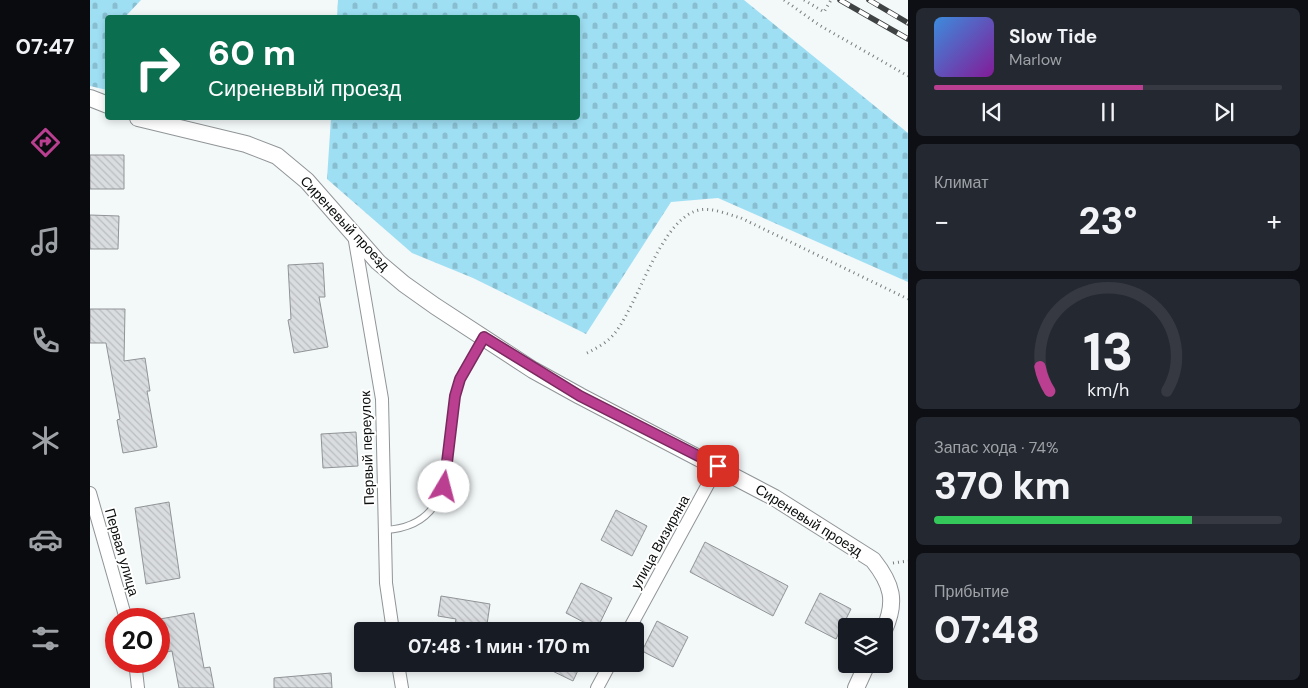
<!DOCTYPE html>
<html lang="ru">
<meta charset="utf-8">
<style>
body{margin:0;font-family:"DM Sans",sans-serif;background:#242831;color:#f1f3f6;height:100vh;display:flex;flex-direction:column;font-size:19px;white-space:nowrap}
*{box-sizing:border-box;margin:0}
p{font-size:16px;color:#9ea1a6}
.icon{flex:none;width:28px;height:28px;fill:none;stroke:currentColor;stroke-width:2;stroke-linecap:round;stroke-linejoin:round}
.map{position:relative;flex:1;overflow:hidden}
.side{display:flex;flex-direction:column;gap:8px;padding:8px;background:#0d0f14;width:400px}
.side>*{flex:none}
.hud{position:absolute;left:15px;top:15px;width:475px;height:105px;border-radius:5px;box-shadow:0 2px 8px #0003;background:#0b6e4f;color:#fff;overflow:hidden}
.fabs{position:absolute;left:748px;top:618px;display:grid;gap:10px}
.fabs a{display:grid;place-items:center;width:55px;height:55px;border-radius:5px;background:#171b24;box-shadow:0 2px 8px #0003;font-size:25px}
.speed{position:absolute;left:15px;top:608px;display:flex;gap:10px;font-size:25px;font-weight:700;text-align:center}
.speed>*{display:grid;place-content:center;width:65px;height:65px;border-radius:50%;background:#171b24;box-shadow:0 2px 8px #0003;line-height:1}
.speed .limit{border:8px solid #d22;background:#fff;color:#111}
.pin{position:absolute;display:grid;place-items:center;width:42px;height:42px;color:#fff;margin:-21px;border-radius:10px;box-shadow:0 2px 8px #0006}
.me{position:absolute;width:55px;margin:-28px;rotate:8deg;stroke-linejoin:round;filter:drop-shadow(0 0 4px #0008)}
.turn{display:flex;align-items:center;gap:18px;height:105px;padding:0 20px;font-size:22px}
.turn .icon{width:65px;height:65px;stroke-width:2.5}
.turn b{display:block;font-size:35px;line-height:42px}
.big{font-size:38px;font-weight:800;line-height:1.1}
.side .card{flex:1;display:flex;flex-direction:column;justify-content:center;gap:8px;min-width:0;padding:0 18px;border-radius:8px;background:#242831}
.side .dial{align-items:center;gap:0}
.dial svg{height:130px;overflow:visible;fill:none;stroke:#363941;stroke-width:7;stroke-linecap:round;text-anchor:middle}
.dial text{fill:#f1f3f6;stroke:none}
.song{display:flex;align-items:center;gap:15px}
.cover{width:60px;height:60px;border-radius:8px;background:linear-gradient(135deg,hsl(210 70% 55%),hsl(290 70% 35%))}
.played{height:5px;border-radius:2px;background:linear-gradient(90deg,#ba3f90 60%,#363941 60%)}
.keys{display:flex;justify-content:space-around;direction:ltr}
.heat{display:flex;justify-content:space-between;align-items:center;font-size:28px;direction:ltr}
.charge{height:8px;border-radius:4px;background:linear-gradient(90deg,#34c759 74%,#363941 0)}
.trip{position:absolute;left:264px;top:622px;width:290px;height:50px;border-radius:5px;background:#171b24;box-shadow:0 2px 8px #0003;font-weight:800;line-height:50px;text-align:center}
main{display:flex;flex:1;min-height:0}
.dock{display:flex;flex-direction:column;width:90px;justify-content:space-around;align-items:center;background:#090b0e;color:#9ea1a6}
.dock .icon{width:35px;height:35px}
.dock .active{color:#ba3f90}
.dock b{font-size:22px;color:#f1f3f6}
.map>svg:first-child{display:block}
.cemetery{fill:url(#cemetery-stones)}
.building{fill:url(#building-back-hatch);stroke:#919496}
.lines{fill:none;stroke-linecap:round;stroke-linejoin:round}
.service-casing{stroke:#919597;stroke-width:8}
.minor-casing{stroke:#919597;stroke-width:14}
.tertiary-casing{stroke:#919597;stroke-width:18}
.path{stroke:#797c7d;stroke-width:3;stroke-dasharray:1 4;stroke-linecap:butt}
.service{stroke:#fff;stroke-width:6}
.minor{stroke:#fff;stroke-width:12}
.tertiary{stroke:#fff;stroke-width:16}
.rail-casing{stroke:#404343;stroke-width:5.5}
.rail{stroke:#fff;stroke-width:4;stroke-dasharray:11;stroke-linecap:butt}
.route-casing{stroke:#79295e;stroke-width:12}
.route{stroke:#ba3f90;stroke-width:9}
.labels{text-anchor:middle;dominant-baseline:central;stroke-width:4;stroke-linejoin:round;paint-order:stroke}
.street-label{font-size:14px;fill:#0b0d0d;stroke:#fff}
</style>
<main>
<nav class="dock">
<b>07:47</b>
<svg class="icon active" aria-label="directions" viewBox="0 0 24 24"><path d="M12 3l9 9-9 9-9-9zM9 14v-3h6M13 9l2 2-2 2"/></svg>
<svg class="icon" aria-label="music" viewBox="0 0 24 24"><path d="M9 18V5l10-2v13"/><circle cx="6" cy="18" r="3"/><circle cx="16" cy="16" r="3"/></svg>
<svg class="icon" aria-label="phone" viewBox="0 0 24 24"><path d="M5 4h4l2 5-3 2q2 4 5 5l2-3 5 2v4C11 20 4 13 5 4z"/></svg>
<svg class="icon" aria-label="climate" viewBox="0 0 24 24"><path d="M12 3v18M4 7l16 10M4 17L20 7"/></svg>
<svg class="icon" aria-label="car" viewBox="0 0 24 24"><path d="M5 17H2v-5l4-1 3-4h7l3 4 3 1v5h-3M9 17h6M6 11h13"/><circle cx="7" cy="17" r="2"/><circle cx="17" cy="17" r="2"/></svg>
<svg class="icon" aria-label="filters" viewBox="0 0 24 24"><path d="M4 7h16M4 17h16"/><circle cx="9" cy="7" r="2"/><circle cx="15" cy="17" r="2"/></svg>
</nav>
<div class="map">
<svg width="818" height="688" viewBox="0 0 818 688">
<defs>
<pattern id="cemetery-stones" width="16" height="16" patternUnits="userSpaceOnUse" patternTransform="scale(1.25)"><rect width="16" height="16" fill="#9fdff4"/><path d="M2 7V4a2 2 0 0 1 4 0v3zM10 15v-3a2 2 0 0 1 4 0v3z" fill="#88bed0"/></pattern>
<pattern id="building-back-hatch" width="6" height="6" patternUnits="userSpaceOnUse" patternTransform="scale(1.25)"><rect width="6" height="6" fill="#dadde0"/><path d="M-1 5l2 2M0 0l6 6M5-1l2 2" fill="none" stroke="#babcbf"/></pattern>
</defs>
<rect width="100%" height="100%" fill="#f3f8f9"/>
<path class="cemetery" d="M0,0H51L35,17L18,18L17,90L0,86Z
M248,0H654L818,133V282L628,198L581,202L496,334L383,278L322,253L237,179L241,118H488V18L247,17Z"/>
<path class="building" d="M0,155H34V189H0Z
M0,215L29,216L28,249H0Z
M233,263L235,297H229L238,347L204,353L198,320L201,319L198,265Z
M0,309H35L34,361L55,358L60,391H57L67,447L33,453L27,420L30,419L16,343H0Z
M266,432L268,466L233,468L231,434Z
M79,502L90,578L56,584L45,508Z
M526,510L557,526L542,556L511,540Z
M615,542L698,586L683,616L600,572Z
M491,583L522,598L507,629L476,613Z
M730,593L761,609L746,639L715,623Z
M351,596L400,604L396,631H364L366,619L348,616Z
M104,613L114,668L120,667L124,688H89L82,651L76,652L70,619Z
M567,621L598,637L583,667L552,651Z
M448,664H491L483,681Z
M241,673L242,688H184V678Z"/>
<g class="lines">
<defs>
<path id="service" d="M295,530C370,526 355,451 365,397C368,376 383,357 393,338"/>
<path id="minor" d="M264,235L292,399L296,583L303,631
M0,493L36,619
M538,631L628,466
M45,661L48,688
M308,664L312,688
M507,688L520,664"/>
<path id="tertiary" d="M0,98L18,105
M48,118L156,144L187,156L217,181L288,262L314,284L345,306L443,370L490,396L685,498L783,560C802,584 807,601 794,630
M766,688L777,664"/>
</defs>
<use href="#service" class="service-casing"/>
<use href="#minor" class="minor-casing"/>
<use href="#tertiary" class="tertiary-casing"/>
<path class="path" d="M694,0L729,25L818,76
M714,0L734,12L741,0
M497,353C507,348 518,342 525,333C548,303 569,227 603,212C618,205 636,214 651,218L818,299
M803,563L818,561"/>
<use href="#service" class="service"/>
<use href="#minor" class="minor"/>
<use href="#tertiary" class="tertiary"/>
<defs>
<path id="rail" d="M750,0L818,39
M779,0L818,23"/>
</defs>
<use href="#rail" class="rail-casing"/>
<use href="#rail" class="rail"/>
</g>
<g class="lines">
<defs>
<path id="route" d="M354,487L365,396L370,379L394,337L490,396L628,466"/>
</defs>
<use href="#route" class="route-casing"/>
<use href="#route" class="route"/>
</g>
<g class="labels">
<g class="street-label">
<text transform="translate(255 223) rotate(47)">Сиреневый проезд</text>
<text transform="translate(277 448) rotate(-92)">Первый переулок</text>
<text transform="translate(719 520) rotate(32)">Сиреневый проезд</text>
<text transform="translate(570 542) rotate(-61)">улица Визиряна</text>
<text transform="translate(32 552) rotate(74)">Первая улица</text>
</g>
</g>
</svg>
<div class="fabs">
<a><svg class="icon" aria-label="layers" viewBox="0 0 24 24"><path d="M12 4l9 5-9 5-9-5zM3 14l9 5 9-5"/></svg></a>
</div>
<div class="speed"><div class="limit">20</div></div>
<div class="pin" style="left:628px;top:466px;background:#d93025"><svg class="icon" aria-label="arrive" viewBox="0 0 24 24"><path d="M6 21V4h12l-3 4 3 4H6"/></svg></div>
<svg class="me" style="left:354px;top:487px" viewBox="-20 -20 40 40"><circle r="19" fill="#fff"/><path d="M0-13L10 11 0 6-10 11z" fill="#ba3f90"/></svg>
<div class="trip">07:48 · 1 мин · 170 m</div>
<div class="hud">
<div class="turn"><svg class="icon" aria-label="right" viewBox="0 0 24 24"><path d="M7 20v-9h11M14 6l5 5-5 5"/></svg><div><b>60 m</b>Сиреневый проезд</div></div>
</div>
</div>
<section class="side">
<div class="card">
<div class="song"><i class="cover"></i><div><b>Slow Tide</b><p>Marlow</p></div></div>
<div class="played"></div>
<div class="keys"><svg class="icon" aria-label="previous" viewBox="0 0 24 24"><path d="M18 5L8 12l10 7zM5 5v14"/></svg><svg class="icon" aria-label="pause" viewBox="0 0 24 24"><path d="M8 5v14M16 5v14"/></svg><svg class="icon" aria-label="next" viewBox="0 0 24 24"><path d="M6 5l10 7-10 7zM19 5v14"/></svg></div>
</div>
<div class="card"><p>Климат</p>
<div class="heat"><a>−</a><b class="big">23°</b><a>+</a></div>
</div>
<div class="card dial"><svg viewBox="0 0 100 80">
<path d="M14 69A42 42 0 1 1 86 69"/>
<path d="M14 69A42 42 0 0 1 8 54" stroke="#ba3f90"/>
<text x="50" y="56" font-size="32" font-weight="700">13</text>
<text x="50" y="72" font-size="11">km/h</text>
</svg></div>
<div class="card"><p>Запас хода · 74%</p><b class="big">370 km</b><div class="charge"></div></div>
<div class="card"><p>Прибытие</p><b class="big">07:48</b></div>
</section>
</main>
